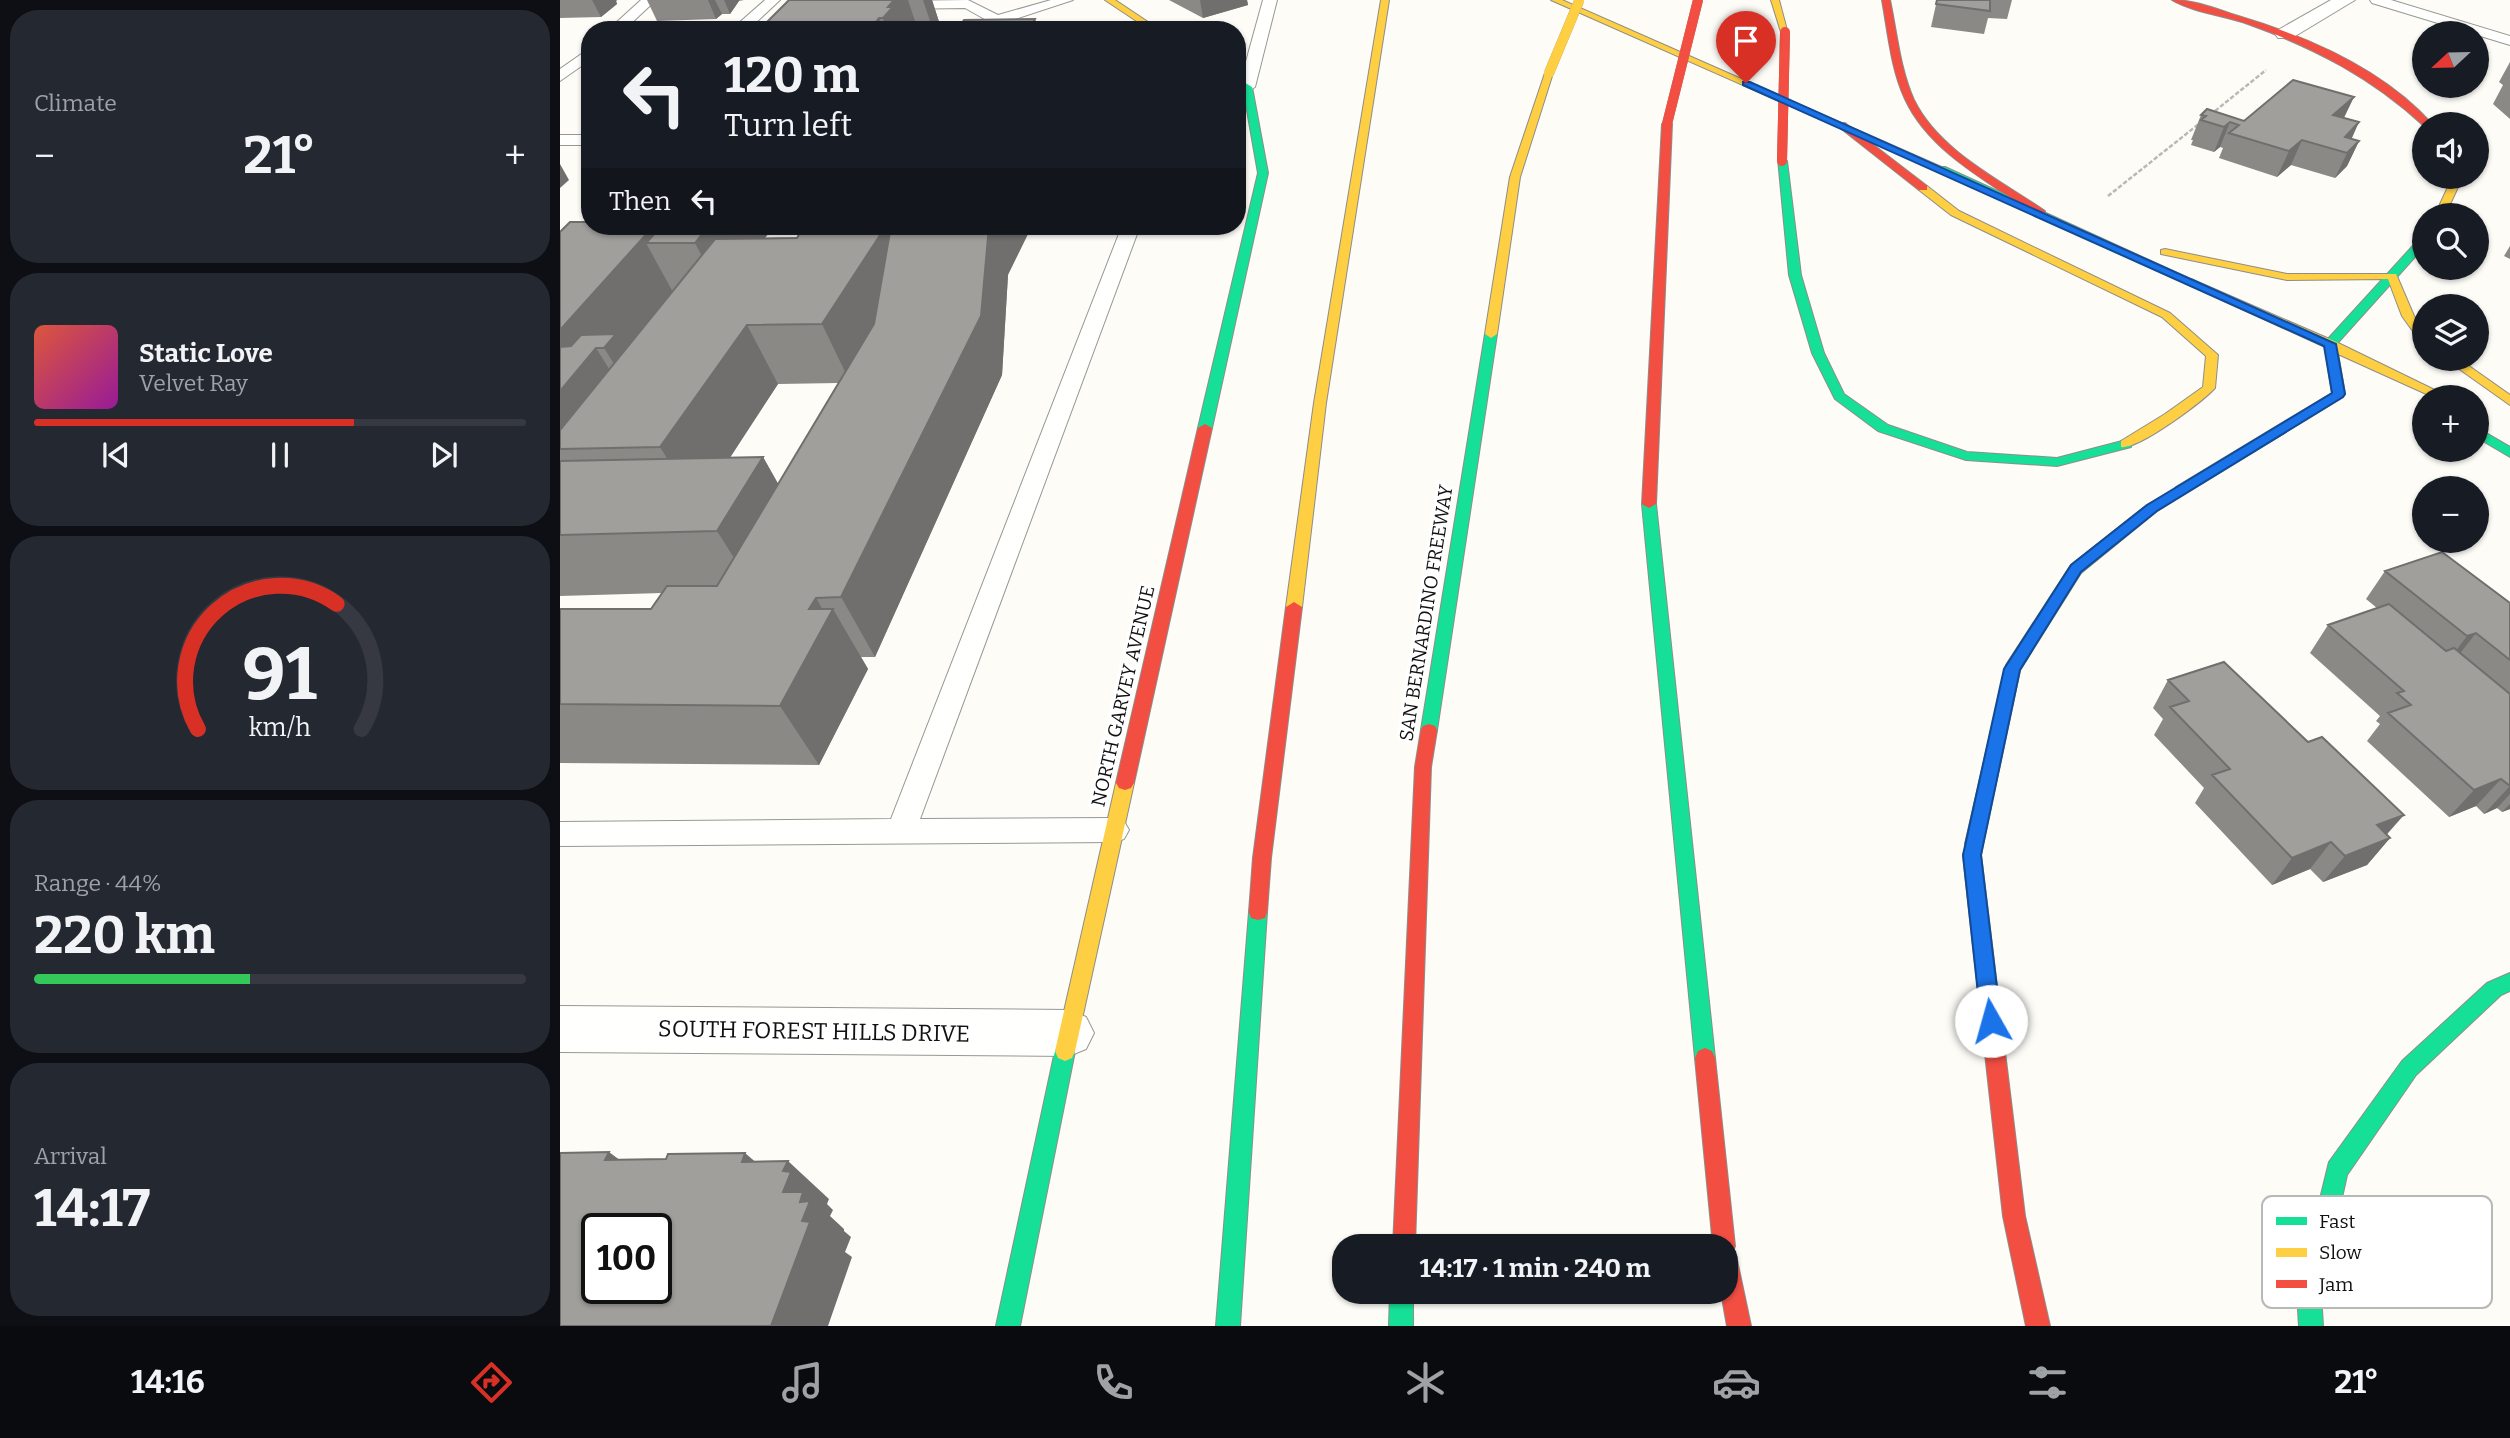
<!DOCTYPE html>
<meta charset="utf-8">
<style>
body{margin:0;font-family:Bitter,serif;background:#242831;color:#f1f3f6;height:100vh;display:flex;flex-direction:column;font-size:26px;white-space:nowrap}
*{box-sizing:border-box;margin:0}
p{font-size:23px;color:#9ea1a6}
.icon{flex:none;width:38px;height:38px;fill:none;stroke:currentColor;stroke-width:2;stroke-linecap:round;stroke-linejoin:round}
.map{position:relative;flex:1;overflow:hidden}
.side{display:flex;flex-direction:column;gap:10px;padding:10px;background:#0d0f14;width:560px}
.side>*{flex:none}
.banner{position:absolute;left:21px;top:21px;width:665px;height:214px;border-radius:28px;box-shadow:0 2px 5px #0004;background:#171b24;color:#f1f3f6;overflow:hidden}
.needle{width:46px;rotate:248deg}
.buttons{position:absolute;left:1852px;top:21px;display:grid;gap:14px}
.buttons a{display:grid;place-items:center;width:77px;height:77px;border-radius:50%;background:#171b24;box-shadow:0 2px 5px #0004;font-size:35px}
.speed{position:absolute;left:21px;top:1213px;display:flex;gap:14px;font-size:35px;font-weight:700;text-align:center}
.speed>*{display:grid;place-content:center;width:91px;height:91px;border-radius:50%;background:#171b24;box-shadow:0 2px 5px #0004;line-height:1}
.speed .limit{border:4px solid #111;border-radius:10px;background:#fff;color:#111}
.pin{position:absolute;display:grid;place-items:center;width:60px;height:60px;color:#fff;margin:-72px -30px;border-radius:50% 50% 50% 0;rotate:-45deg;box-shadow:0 0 7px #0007}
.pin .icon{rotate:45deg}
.me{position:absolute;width:77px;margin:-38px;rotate:353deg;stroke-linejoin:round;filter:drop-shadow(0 0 5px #0008)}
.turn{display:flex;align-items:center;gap:24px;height:147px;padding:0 28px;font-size:32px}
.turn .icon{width:91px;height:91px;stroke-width:2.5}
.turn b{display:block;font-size:49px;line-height:60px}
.then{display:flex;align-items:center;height:66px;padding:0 28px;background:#0003;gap:14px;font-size:26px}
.big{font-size:52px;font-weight:700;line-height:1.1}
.side .tile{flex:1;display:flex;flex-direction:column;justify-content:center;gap:10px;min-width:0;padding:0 24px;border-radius:28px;background:#242831}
.side .dial{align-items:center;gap:0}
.dial svg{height:182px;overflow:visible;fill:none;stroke:#363941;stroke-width:7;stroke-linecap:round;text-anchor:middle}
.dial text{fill:#f1f3f6;stroke:none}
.song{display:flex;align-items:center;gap:21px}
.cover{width:84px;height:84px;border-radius:10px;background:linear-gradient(135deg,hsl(10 70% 55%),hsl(300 70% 35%))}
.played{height:7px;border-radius:4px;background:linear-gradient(90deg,#d93025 65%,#363941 65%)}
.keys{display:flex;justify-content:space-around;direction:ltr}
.heat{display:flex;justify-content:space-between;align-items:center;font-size:38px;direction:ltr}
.charge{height:10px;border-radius:5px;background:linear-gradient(90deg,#34c759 44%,#363941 0)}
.trip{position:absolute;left:772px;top:1234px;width:406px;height:70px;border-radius:28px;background:#171b24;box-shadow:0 2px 5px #0004;font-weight:700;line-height:70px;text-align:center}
.menu{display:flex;height:112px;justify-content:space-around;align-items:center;background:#090b0e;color:#9ea1a6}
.menu .icon{width:49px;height:49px}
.menu .current{color:#d93025}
.menu b{font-size:32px;color:#f1f3f6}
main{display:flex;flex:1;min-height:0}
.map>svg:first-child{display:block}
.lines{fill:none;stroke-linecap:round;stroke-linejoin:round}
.lane-casing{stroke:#979795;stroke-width:2}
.street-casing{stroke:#979795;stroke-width:2}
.fast-casing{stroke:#8e8d8b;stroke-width:2}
.slow-casing{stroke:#8e8d8b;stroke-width:2}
.jam-casing{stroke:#8e8d8b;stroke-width:2}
.path{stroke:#b9b9b8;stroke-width:2.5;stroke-dasharray:4.5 2;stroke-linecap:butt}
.lane{fill:#fffffe;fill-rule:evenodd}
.street{fill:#fffffe;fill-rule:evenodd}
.fast{fill:#16e098;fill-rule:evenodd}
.slow{fill:#ffcf43;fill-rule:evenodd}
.jam{fill:#f24e42;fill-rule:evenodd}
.slow-bridge-casing{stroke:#858482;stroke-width:10;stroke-linecap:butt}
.jam-bridge-casing{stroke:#858482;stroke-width:10;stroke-linecap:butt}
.slow-bridge{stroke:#ffcf43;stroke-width:10}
.jam-bridge{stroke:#f24e42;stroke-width:10}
.wall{fill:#8a8986;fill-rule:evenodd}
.shaded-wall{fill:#716f6d}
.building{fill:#a19f9c;stroke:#716f6d;stroke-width:2;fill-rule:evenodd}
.route{fill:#1a73e8;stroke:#114b97;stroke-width:2}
.labels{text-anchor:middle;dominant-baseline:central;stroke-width:7;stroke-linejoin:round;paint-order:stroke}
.street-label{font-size:19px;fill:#111;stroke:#fff}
.near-street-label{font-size:23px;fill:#111;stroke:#fff}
.key{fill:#fff;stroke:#b8b8b8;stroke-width:2}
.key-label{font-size:19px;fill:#111}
</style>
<main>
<section class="side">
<div class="tile"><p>Climate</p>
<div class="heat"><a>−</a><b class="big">21°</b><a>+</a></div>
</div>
<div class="tile">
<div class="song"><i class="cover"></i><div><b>Static Love</b><p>Velvet Ray</p></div></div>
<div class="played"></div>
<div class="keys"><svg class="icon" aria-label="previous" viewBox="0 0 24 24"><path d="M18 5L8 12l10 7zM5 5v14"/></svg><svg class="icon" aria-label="pause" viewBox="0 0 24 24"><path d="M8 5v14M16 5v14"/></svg><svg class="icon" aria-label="next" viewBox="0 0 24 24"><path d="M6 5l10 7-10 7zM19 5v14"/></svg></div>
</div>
<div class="tile dial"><svg viewBox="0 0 100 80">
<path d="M14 69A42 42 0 1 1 86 69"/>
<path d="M14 69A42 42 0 0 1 75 14" stroke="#d93025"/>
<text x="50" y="56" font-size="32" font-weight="700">91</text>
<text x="50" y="72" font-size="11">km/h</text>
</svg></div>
<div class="tile"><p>Range · 44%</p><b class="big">220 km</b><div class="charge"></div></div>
<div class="tile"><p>Arrival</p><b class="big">14:17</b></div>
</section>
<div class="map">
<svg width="1950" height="1326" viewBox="0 0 1950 1326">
<rect width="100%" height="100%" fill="#fdfcf7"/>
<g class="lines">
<defs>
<path id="lane" d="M81,0H96L64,30H48Z
M205,0H220L189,29L141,30L148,26L180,22Z
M408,0L438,15L491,0H513L449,21L462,30H444L405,8L338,9L331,5L338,1Z
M703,0H717L695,87L687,92L679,87Z
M1810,0H1831L1950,36V45L1812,3Z
M30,48V60L0,81V69Z
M0,135H30V145H0Z
M562,226H580L360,819L554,818L564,821L569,830L564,839L554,842L0,846V822L331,819Z"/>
<path id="street" d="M1771,0H1795L1732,38H1718L1715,34L1718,30Z
M0,1006L509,1010L526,1017L534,1033L526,1049L509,1056L0,1052Z"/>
<path id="fast" d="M677,78L692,87L708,173L652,428L645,432L638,428L698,173L683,88L677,85Z
M1218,159L1227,161L1241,275L1264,353L1284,394L1328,425L1407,452L1497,458L1566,440L1571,441V447L1497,466L1406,460L1318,431L1275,399L1252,353L1229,275Z
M1377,167H1385L1637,282L1627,284L1377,171Z
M1864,237V247L1774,347H1766V341L1860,238Z
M931,330L937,334L877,730L875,734H863L861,730L925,334Z
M1916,427L1950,447V457L1916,437Z
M1621,486L1626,487L1628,490L1626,493L1597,511L1521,573L1460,670L1423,844L1420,849L1414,851L1408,849L1405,844L1446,665L1511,565L1587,505Z
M1089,500L1096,504L1155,1058L1152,1065L1145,1068L1138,1065L1135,1058L1082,504Z
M698,904L705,906L707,912L680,1326H656L689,912L691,906Z
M1950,973V991L1941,995L1856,1075L1787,1175L1761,1293L1763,1326H1739L1737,1293L1769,1162L1842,1061L1927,983Z
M505,1041L512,1044L515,1051L460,1326H436L495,1051L498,1044Z
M830,1292H853V1326H829Z"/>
<path id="slow" d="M545,0H555L600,30H590Z
M821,0H829L766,403L742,607L734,612L726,607L754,403Z
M991,0H1002L1386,169L1377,171Z
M1211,0H1219L1228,34L1221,32Z
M989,70L993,73L960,177L937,334L931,338L925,334L950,177L985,73Z
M1888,177H1898V187L1885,215H1875L1888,187Z
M1359,186H1367L1399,211L1610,313L1658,355L1655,388C1642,402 1578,450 1561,447V441L1605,414L1643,387L1646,356L1602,317L1391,215L1359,190Z
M1605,249L1727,274H1836L1854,316L1864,329V342L1860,341L1842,316L1828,279L1727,280L1601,254V250Z
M1631,279L1774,341L1889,397H1873L1778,354L1785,394L1783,397L1626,493H1616L1614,490L1616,487L1772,393L1765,347L1627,284L1625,282Z
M1885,359H1899L1950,395V405Z
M565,776L571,778L574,783L515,1051L512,1058L505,1061L498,1058L495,1051L556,783L559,778Z"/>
<path id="jam" d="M1322,0H1330C1337,33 1340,69 1354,100C1379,151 1440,180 1485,211V215H1477C1431,183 1370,153 1345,99C1331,69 1328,33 1322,0Z
M1612,0C1634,0 1654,8 1675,15C1746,36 1822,68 1872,124L1864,126C1812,78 1755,48 1688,24C1666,16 1632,12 1612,0Z
M1107,121L1112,124L1096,504L1089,508L1082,504L1102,124Z
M1279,123H1285L1367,186V190H1359L1279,127Z
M645,424L652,428L574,783L571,788L565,790L559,788L556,783L638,428Z
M734,602L742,607L711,858L707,912L705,918L698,920L691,918L689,912L693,858L726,607Z
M869,724L875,726L877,730L871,767L855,1246H833L855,767L861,730L863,726Z
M1414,837L1420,839L1423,844L1421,855L1465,1216L1490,1326H1466L1443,1216L1403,855L1408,839Z
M1145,1048L1152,1051L1155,1058L1175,1246L1173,1252L1177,1260L1191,1326H1167L1161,1292H1166V1246H1153L1135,1058L1138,1051Z"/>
</defs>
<use href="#lane" class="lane-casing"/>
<use href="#street" class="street-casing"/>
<use href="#fast" class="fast-casing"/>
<use href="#slow" class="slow-casing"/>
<use href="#jam" class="jam-casing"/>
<path class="path" d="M1650,115L1706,70
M1548,196L1640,123"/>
<use href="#lane" class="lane"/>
<use href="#street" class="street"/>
<use href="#fast" class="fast"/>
<use href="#slow" class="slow"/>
<use href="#jam" class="jam"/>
<defs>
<path id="slow-bridge" d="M989,73L1019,1"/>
<path id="jam-bridge" d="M1107,124L1138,0
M1222,161L1225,32"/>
</defs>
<use href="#slow-bridge" class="slow-bridge-casing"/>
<use href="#jam-bridge" class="jam-bridge-casing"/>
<use href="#slow-bridge" class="slow-bridge"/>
<use href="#jam-bridge" class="jam-bridge"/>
</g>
<path class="wall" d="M0,0H57L56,1L57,4L41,17L0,18Z
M87,0H184L179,1L170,14H162L156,19L97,21Z
M229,0H372L381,28L380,30H199Z
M609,0H687L688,5L643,18Z
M1377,0H1452L1447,19L1428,18L1424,34L1371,27Z
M1950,62V119L1933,104L1943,85L1939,82Z
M1641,115L1684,121L1784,118L1792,139L1799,141L1787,166L1775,178L1731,165L1717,177L1659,158L1663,148L1660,147L1654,152L1631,145L1633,140H1631Z
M30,226H214L205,238L330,235L448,275L442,375L315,657H301L308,669L259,765L0,763V609H91L102,593L0,596V232ZM278,383L218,484L203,457L169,458L218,384Z
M1950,246V259L1944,256Z
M1825,571L1950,603V809L1942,812L1937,808L1924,814L1916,806L1889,817L1807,741L1820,724L1816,721L1820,716L1750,653L1768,625L1817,608L1806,599Z
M1608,680L1827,835L1830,838L1807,865L1763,882L1750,869L1712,885L1635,803L1644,788L1594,735L1603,719L1593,708Z"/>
<path class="shaded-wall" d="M32,0H57L56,1L57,4L41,17Z
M148,0H155L162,14L156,19Z
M164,0H179V1L170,14Z
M334,0H348L358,30H327L323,18L328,7Z
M363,0H372L381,28L380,30H373Z
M640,0H687L688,5L643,18Z
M319,18L324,30H310Z
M475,19L478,30H469Z
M1794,97L1782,122L1773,115Z
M1670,122L1660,147L1654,152L1664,127Z
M1799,122L1788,147L1785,137Z
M1742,140L1731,165L1717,177L1729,151Z
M1799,141L1787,166L1775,178L1787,153Z
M0,164L9,180L0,188Z
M142,226H214L173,281L164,299L135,243L140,229Z
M326,226L349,282L290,382L262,324Z
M429,226H472L448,275L442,375L315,657L281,597Z
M91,229L99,243H86L114,294L81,407L44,348H36L73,407L0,449V330Z
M187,325L218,384L138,507L100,447Z
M203,457L237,517L195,591L157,531Z
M256,598L268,619L273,609L308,669L259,765L220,706L249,609Z
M1916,633L1894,661L1886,664L1907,636Z
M1941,779L1916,806L1889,817L1914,790Z
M1950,786V794L1937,808L1924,814Z
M1950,804V809L1942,812Z
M1844,815L1821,841L1830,838L1807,865L1763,882L1785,856L1817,825Z
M1771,842L1750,869L1712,885L1732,858Z
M49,1152L100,1190L45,1160Z
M185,1153L225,1187L223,1171L228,1161L269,1199L267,1204L273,1210L270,1216L284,1229V1231L291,1237L285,1252L292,1257L268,1326H211L242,1221L182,1162Z"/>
<path class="building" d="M229,0H334L328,7H333L323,18H319L310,30H199Z
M1377,0H1430V11L1376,4Z
M475,19L469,30H397L404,20Z
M1733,80L1794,97L1773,115L1799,122L1785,137L1799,141L1787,153L1742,140L1729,151L1669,133L1679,125L1670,122L1664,127L1641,120L1646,116L1641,115L1647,109L1684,121Z
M10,222H30V226H142L140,229H146L135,243H86L99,229H91L0,330V232Z
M294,226H326L262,324L187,325L100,447L0,449V430L155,239L237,238L240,233H289Z
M331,226H429L421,316L281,597L256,598L249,609H273L220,706L0,704V609H91L107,586H157L314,324Z
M56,334L44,348H36L0,391V347L11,346L21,335Z
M203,457L157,531L0,535V461Z
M1882,552L1950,603V660L1916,633L1907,636L1825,571Z
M1829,604L1886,651L1894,648L1950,694V786L1941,779L1914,790L1828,713L1851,705L1837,693L1844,691L1768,625Z
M1664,662L1748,742L1762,737L1844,815L1817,825L1830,838L1785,856L1771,842L1732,858L1652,775L1670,769L1610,707L1629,701L1608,680Z
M49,1152L45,1160L106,1159L108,1154L185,1153L182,1162L228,1161L223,1171L231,1172L223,1192H243L240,1202L250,1201L242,1221L250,1222L211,1326H0V1153ZM37,1228H96V1288H37Z"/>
<path class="route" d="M1183,82H1190L1776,344L1785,394L1783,397L1597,511L1521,572L1460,670L1421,855L1441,1021L1438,1028L1431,1031L1424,1028L1421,1021L1403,855L1444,669L1511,565L1587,505L1772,393L1764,346L1183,85Z"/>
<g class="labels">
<g class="street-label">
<text transform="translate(866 613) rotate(-81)">SAN BERNARDINO FREEWAY</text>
<text transform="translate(563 696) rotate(-77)">NORTH GARVEY AVENUE</text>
</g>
<g class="near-street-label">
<text transform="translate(254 1031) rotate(1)">SOUTH FOREST HILLS DRIVE</text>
</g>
</g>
<rect x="1702" y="1196" width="230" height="112" rx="10" class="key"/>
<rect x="1716" y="1217" width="31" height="8" fill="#16e098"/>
<rect x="1716" y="1248" width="31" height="9" fill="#ffcf43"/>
<rect x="1716" y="1280" width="31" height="8" fill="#f24e42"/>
<g class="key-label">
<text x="1759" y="1228">Fast</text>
<text x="1759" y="1259">Slow</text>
<text x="1759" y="1291">Jam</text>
</g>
</svg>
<div class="buttons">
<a><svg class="needle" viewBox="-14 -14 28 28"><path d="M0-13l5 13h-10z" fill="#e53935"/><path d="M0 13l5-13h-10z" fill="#9ea1a6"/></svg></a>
<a><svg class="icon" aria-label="sound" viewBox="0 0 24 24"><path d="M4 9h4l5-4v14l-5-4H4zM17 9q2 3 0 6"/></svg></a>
<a><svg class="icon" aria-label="search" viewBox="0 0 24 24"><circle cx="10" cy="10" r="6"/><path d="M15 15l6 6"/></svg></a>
<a><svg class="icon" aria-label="layers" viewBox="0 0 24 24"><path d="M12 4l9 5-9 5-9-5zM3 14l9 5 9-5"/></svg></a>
<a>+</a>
<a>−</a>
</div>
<div class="speed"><div class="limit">100</div></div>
<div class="pin" style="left:1186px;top:83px;background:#d93025"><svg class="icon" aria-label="arrive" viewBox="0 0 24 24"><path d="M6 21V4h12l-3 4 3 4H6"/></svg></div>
<svg class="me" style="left:1431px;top:1021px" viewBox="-20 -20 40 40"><circle r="19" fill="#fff"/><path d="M0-13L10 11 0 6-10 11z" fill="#1a73e8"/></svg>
<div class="trip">14:17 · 1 min · 240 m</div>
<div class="banner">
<div class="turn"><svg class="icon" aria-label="left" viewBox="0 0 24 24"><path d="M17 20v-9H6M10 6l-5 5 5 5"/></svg><div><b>120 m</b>Turn left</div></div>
<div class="then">Then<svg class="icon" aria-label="left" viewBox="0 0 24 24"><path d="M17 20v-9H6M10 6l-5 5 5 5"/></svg></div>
</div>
</div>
</main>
<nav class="menu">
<b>14:16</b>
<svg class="icon current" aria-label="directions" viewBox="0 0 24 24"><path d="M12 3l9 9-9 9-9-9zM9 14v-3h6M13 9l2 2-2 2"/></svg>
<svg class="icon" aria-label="music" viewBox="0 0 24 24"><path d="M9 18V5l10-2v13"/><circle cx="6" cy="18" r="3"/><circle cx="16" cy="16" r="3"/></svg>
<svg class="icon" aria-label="phone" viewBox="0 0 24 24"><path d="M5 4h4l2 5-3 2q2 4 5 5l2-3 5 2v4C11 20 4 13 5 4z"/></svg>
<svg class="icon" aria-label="climate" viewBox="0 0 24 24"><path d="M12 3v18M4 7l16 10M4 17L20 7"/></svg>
<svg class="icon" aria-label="car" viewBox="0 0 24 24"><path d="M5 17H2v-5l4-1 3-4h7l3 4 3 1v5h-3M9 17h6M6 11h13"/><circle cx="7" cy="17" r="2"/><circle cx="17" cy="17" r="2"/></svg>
<svg class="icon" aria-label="filters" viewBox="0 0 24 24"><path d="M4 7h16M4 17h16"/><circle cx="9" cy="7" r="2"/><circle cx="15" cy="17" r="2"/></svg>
<b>21°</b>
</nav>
